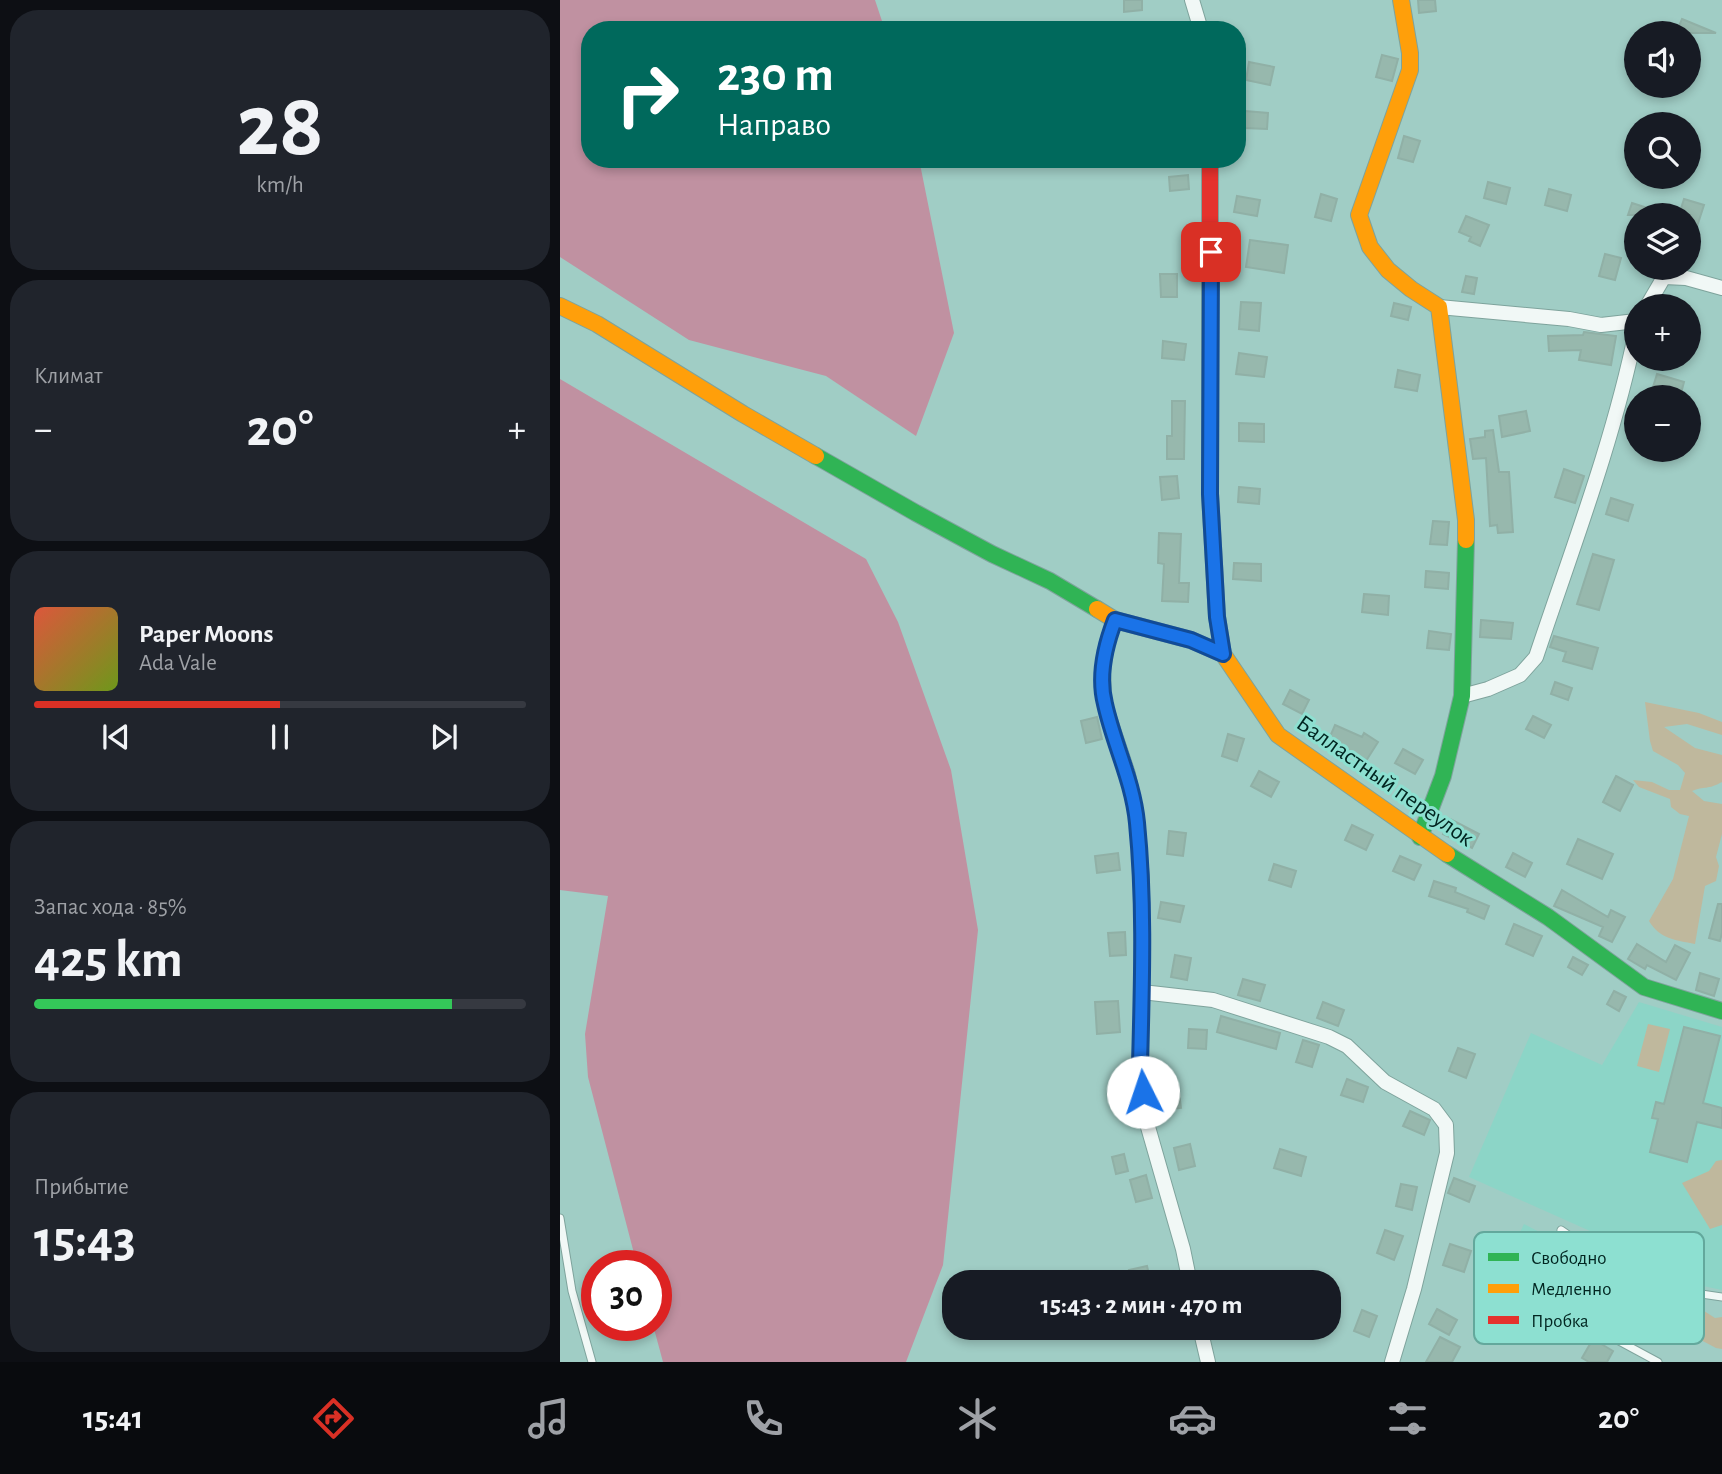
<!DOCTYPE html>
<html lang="ru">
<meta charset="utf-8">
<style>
body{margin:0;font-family:"Alegreya Sans",sans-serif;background:#20242c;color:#f1f3f6;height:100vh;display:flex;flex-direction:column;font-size:26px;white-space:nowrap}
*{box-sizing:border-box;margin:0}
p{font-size:23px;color:#9ea1a6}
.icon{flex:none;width:38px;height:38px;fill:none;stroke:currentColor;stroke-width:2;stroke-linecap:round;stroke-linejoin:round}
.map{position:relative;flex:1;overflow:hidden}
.drawer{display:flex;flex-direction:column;gap:10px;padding:10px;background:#0d0f14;width:560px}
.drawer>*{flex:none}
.top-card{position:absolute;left:21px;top:21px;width:665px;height:147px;border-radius:28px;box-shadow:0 4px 10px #0003;background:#00695c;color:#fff;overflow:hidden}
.controls{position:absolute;left:1064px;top:21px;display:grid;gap:14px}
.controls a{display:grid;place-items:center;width:77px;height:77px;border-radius:50%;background:#171b24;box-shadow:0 4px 10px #0003;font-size:35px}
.speed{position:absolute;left:21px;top:1250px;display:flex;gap:14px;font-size:35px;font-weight:700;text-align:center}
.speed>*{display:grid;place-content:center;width:91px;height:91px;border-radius:50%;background:#171b24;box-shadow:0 4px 10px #0003;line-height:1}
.speed .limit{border:10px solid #d22;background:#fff;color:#111}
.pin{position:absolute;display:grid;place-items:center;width:60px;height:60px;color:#fff;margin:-30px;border-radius:14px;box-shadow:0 4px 10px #0006}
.me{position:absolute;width:77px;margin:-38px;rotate:356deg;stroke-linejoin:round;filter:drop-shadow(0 0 5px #0008)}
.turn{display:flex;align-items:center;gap:24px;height:147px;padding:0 21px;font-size:32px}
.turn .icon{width:91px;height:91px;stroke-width:2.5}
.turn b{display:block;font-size:49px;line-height:60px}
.big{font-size:52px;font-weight:700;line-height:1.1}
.drawer .widget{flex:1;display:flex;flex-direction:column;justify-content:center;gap:10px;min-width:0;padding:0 24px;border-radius:28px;background:#20242c}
.drawer .dial{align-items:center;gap:0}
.dial b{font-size:91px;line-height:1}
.song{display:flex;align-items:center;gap:21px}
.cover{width:84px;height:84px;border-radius:10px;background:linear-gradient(135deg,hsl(10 70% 55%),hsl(80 70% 35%))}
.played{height:7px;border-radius:4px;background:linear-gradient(90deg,#d93025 50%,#363941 50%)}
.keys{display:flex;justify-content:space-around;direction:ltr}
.heat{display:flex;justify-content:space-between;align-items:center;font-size:38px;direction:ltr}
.charge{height:10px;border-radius:5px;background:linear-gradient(90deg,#34c759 85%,#363941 0)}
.trip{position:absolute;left:382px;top:1270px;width:399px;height:70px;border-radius:28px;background:#171b24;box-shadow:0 4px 10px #0003;font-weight:700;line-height:70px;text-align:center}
.tabs{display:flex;height:112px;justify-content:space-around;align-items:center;background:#090b0e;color:#9ea1a6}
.tabs .icon{width:49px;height:49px}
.tabs .on{color:#d93025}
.tabs b{font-size:32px;color:#f1f3f6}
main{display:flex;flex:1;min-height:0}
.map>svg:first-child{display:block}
.built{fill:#8cd5c7}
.green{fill:#bfb89d}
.water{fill:#c091a1}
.building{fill:#97b8ad;stroke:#90b0a6;stroke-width:2}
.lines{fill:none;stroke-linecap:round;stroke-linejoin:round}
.lane-casing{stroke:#7ea39c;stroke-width:9}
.street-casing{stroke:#7ea39c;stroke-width:16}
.fast-casing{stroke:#7ea39c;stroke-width:18}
.slow-casing{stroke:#7ea39c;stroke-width:18}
.jam-casing{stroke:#7ea39c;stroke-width:18}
.lane{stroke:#f1f8f6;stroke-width:7}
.street{stroke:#f1f8f6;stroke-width:14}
.fast{stroke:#30b455;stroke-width:16}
.slow{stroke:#ff9f0a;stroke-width:16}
.jam{stroke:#e5322d;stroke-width:16}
.route-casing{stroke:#114b97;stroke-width:18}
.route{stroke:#1a73e8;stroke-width:12}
.labels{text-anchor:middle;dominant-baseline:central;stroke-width:6;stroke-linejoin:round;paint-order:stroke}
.street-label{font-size:24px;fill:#012520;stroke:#8de0d1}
.key{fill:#8de0d1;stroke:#63a89c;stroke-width:2}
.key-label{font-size:19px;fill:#012520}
</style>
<main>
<section class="drawer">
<div class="widget dial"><b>28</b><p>km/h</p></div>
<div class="widget"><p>Климат</p>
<div class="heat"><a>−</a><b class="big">20°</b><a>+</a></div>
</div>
<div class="widget">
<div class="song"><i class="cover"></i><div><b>Paper Moons</b><p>Ada Vale</p></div></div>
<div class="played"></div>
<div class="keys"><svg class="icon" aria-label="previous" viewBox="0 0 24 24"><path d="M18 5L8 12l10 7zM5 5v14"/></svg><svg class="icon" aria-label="pause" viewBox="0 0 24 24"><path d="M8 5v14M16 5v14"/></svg><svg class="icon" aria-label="next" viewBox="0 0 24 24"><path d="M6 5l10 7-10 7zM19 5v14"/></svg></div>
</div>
<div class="widget"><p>Запас хода · 85%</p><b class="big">425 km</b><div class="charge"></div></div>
<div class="widget"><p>Прибытие</p><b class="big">15:43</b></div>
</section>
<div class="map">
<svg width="1162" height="1362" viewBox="0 0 1162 1362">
<rect width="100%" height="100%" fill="#a0cdc5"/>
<path class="built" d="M1079,1002L1162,1027V1290L1087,1274L1086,1256L909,1177L971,1033L1042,1065Z
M964,1224L1012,1249L998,1277L950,1253Z"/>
<path class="green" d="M1085,702L1139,713L1162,722V735L1127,724L1104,727L1135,748L1162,755V782C1148,790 1144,786 1132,791L1144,801L1162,804V834L1156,857L1159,866L1156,881L1145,886L1135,944C1115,940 1100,939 1089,921L1113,879L1129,816L1120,814L1111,807L1110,799L1079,787L1073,780L1092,782L1109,790H1120L1125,773L1118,765L1093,751L1090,741Z
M1088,1024L1110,1029L1099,1072L1077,1066Z
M1162,1160V1225L1150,1229L1122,1183L1149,1171L1156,1161Z
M1130,1302L1155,1318L1162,1317V1349L1156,1348L1120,1329L1108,1317Z"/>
<path class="water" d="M0,0H315L325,30H30V159H359L394,333L356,436L266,376L129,340L0,257Z
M0,379L306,559L338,622L391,770L418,930L383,1265L346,1362H103L93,1325H96V1265H77L28,1077L25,1034L48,896L0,890Z"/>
<path class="building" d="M564,0H582V10L564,12Z
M858,0H875L876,11L859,13Z
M1122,19L1156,33H1116Z
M822,55L838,59L832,81L816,77Z
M689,62L714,67L710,85L686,80Z
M685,111L708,113L707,129L684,128Z
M844,136L860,141L853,162L838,158Z
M628,175L629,189L610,191L609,177Z
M928,182L950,188L946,204L924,198Z
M989,189L1011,195L1007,211L985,205Z
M761,194L777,199L771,221L755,217Z
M677,196L700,200L697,216L674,212Z
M1124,199L1144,205L1131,245L1129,244V215H1119Z
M1072,203L1103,213V215H1068Z
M906,216L929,225L920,246L909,241L911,237L899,232Z
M690,240L728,245L724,273L686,267Z
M1045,254L1061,258L1055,280L1039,276Z
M600,274H617V297H601Z
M906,276L917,278L914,294L902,292Z
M681,302L701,303L699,331L679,329Z
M834,303L851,307L848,320L831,316Z
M1024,332L1056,336L1051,365L1019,360L1021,350L989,351L988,336L1023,335Z
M603,341L626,344L624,360L602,358Z
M679,353L707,357L704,377L676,374Z
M838,370L860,375L857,391L835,387Z
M1097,374L1124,382L1120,397H1090Z
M612,401H625L624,459H607V436H612Z
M966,411L970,431L942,437L939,416Z
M679,423L704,424V442L679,441Z
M933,430L939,472H949L953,532L938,533L937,525L930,526L926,458L913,459L910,439L925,437V431Z
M1004,469L1024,476L1015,503L995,497Z
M617,476L619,498L602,500L600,477Z
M679,487L700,489L699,504L678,502Z
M1051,498L1073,505L1068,521L1046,514Z
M873,521L889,522L887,545L870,544Z
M599,533L621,534L619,583H629L628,602L602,601L604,564L598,563Z
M1033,554L1054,560L1039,610L1017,604Z
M674,563L701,564V581L673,579Z
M866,571L889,573L888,589L865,587Z
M804,594L829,596L828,615L802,612Z
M921,620L953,623L951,639L920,637Z
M869,631L891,634L889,650L867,648Z
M994,636L1038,648L1032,669L1003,661L1006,652L990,647Z
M995,682L1012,688L1008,700L991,694Z
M730,690L749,700L742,714L723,704Z
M973,716L991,725L984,738L966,729Z
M537,717L542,739L526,743L521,721Z
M775,725L802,737L804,733L818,742L806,761L783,747L781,753L766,746Z
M668,734L684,739L677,761L662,756Z
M843,749L863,760L855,774L835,763Z
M699,771L719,782L711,797L691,786Z
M1056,776L1073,785L1060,811L1043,802Z
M890,819L919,834L912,848L883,834Z
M792,825L813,835L806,850L785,840Z
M609,831L626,833L623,856L607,854Z
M1018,839L1053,854L1042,879L1007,864Z
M558,853L560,870L537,873L535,856Z
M953,853L972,863L965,877L946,867Z
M840,856L861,865L854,880L833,871Z
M714,864L736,871L731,887L709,880Z
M874,881L896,888L895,892L929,906L924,919L907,912L908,909L869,896Z
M1002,890L1048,917L1051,910L1065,917L1052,942L1039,936L1043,927L994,906Z
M601,902L624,906L620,922L598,918Z
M1158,904H1162V933L1160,941L1149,938Z
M954,924L982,936L973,956L946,944Z
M565,932L566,955L550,956L548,933Z
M1077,944L1106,962L1115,945L1130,953L1116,980L1087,965L1085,969L1068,959Z
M615,955L631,958L627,980L611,977Z
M1013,957L1028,965L1022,975L1008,967Z
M1140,973L1159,979L1154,996L1136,990Z
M683,979L705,985L700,1001L678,995Z
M1054,991L1066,997L1059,1011L1047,1004Z
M558,1001L560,1032L537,1034L535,1002Z
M763,1002L784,1010L778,1026L757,1018Z
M661,1016L720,1033L716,1049L657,1032Z
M1124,1027L1160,1036L1143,1103L1162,1108V1128L1137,1122L1127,1162L1090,1152L1098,1119L1092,1118L1096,1102L1104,1104Z
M629,1029L647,1030L646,1049L628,1048Z
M743,1040L759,1045L752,1067L736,1062Z
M898,1048L915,1054L906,1078L889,1071Z
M787,1079L808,1087L803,1102L781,1095Z
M618,1085L621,1108L604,1110L601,1087Z
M850,1111L870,1120L864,1135L843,1126Z
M630,1144L635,1166L619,1170L614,1148Z
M720,1149L746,1157L741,1176L714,1168Z
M564,1154L568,1171L556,1174L552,1157Z
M586,1175L592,1198L576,1202L570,1180Z
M894,1178L915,1186L909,1202L888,1193Z
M841,1184L857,1187L852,1210L836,1206Z
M825,1230L843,1236L834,1260L817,1253Z
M890,1244L911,1251L904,1272L883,1265Z
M587,1266L591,1283H572L569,1270Z
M877,1309L897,1320L889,1335L869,1324Z
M802,1310L817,1316L809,1337L794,1331Z
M880,1337L900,1347L892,1362H866Z
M1033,1339L1053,1351L1047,1362H1029L1022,1358Z"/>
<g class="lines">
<defs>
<path id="lane" d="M0,1218L12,1291L32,1362
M1001,1230L1062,1272L1121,1291L1162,1297
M1059,1341L1098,1362"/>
<path id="street" d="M632,0L641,30
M1087,306L1104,277L1126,278L1162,288
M879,307L1009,319L1041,325L1076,321
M555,620L547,642L543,670L544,702L568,774L577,819L582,880L581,1065L586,1120L623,1249L630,1283
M902,696L928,689L960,675L976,657C1012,549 1053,443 1076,331
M582,992L653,1000L769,1037L787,1046L825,1082L874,1109L886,1125L887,1153L854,1289L832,1362
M640,1328L648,1362"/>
<path id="fast" d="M256,456L356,513L432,554L490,581L537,609
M860,837L883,776L902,696L906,540
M887,854L988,917L1084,987L1162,1011"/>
<path id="slow" d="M841,0L850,53V70L799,215L810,247L828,270L851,289L879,307L906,520V540
M0,306L37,324L183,414L256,456
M650,439V494L657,617L663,654L718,735L887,854
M537,609L555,620L631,640L663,654"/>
<path id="jam" d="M650,159V439"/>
</defs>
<use href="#lane" class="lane-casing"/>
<use href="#street" class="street-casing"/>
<use href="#fast" class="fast-casing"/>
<use href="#slow" class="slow-casing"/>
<use href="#jam" class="jam-casing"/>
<use href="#lane" class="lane"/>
<use href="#street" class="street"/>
<use href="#fast" class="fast"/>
<use href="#slow" class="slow"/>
<use href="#jam" class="jam"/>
</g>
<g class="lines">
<defs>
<path id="route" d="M583,1092L580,1065C582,984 585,904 577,823C573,781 554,745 545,704C538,677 545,646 555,620L631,640L663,654L657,617L650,494L651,252"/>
</defs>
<use href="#route" class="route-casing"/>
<use href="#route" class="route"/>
</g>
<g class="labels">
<g class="street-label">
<text transform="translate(825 781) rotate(35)">Балластный переулок</text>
</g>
</g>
<rect x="914" y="1232" width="230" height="112" rx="10" class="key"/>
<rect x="928" y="1253" width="31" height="8" fill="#30b455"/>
<rect x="928" y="1284" width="31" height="9" fill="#ff9f0a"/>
<rect x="928" y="1316" width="31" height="8" fill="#e5322d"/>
<g class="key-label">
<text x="971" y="1264">Свободно</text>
<text x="971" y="1295">Медленно</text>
<text x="971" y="1327">Пробка</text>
</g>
</svg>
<div class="controls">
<a><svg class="icon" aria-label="sound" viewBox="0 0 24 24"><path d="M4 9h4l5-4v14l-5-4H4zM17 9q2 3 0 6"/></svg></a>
<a><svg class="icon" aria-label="search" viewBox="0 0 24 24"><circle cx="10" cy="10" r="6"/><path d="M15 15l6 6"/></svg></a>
<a><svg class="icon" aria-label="layers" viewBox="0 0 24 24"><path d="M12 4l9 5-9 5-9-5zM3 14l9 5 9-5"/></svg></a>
<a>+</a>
<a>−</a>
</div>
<div class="speed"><div class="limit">30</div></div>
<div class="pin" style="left:651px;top:252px;background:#d93025"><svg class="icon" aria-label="arrive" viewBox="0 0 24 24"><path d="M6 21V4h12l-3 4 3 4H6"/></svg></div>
<svg class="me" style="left:583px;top:1092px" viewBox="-20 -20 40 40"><circle r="19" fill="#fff"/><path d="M0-13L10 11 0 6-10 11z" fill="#1a73e8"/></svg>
<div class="trip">15:43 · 2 мин · 470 m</div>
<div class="top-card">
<div class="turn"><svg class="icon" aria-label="right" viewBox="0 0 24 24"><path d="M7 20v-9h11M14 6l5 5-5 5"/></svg><div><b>230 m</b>Направо</div></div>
</div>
</div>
</main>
<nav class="tabs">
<b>15:41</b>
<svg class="icon on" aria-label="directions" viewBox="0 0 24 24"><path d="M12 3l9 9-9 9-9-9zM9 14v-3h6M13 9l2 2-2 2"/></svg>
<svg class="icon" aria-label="music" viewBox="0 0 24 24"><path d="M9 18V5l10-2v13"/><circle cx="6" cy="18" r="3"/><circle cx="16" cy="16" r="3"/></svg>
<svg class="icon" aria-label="phone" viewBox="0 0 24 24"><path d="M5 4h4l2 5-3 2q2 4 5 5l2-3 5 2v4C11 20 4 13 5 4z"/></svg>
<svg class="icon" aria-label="climate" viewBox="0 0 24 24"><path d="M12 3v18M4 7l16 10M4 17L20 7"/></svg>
<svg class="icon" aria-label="car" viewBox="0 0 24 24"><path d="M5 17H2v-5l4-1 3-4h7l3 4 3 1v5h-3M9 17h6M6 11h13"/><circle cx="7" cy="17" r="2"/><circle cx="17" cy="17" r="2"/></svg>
<svg class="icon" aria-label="filters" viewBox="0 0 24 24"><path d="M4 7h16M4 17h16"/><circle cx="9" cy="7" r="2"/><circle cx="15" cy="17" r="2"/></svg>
<b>20°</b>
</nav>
